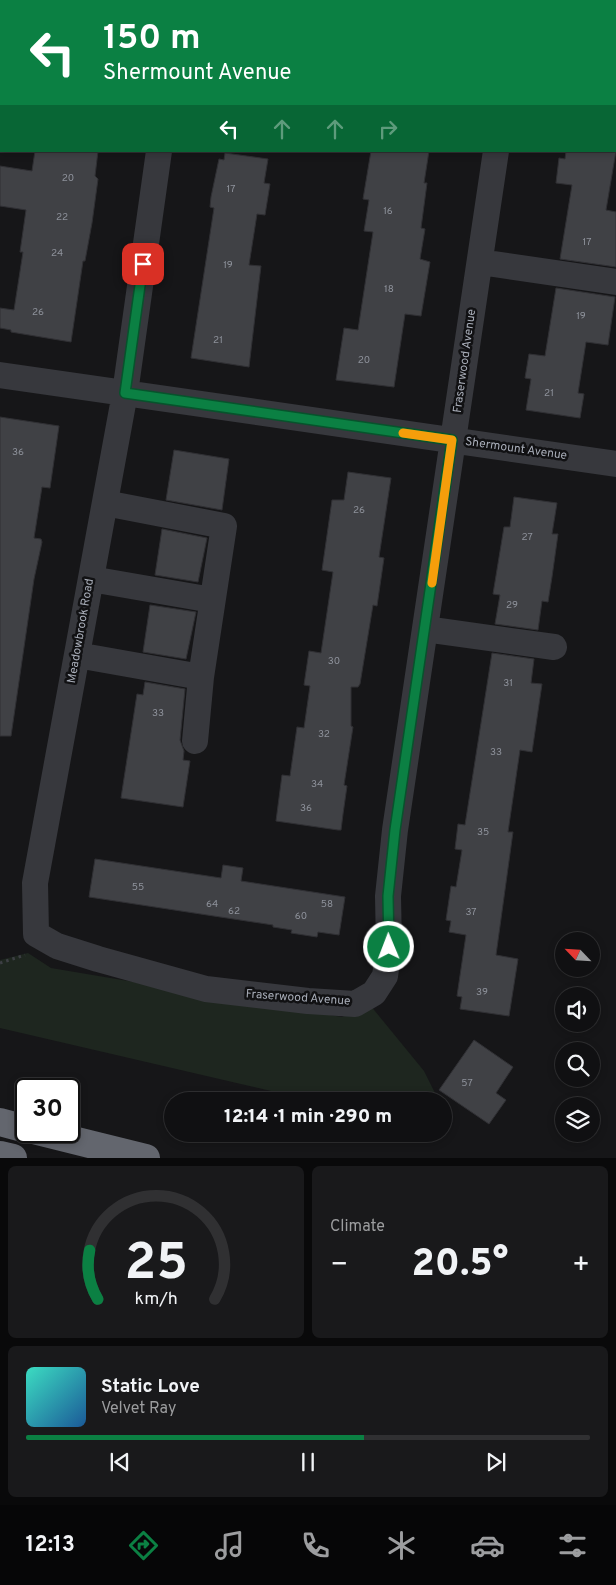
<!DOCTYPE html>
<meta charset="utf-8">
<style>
body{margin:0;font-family:Overpass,sans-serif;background:#19191b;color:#f1f3f6;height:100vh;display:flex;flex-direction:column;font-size:19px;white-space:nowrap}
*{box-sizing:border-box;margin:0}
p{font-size:16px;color:#9c9d9f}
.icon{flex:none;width:28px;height:28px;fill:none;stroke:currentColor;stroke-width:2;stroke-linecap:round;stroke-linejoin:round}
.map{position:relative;height:1158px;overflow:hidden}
.side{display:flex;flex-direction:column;gap:8px;padding:8px;background:#09090a;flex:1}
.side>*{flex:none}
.top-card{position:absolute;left:0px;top:0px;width:616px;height:152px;box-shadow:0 2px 8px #0003,0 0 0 1px #303032;background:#0b8043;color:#fff;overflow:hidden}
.needle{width:32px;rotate:295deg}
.tools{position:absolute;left:555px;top:932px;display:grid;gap:10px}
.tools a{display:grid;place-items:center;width:45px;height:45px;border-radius:50%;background:#101012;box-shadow:0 2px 8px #0003,0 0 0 1px #303032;font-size:25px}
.speed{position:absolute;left:15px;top:1078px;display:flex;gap:10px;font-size:25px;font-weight:700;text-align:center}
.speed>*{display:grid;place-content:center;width:65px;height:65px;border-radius:50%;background:#101012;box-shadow:0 2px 8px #0003,0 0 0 1px #303032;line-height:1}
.speed .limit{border:2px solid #111;border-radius:8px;background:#fff;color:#111}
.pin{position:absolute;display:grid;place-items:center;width:42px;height:42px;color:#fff;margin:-21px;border-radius:10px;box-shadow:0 2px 8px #0006}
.me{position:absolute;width:55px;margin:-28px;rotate:359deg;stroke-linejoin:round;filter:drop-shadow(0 0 4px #0008)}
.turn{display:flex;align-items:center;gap:18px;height:105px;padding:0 20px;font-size:22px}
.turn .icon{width:65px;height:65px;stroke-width:2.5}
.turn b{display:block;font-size:35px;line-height:42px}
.lanes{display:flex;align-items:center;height:48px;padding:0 20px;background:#0003;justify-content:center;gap:25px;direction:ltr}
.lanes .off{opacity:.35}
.big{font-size:38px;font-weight:800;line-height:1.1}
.side .tile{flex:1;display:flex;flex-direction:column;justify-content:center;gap:8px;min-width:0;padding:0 18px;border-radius:8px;background:#19191b}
.side .dial{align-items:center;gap:0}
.dial svg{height:130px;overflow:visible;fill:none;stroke:#303032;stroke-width:7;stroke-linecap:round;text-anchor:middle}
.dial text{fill:#f1f3f6;stroke:none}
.song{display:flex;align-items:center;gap:15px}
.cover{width:60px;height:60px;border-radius:8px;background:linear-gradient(135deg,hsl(170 70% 55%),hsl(210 70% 35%))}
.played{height:5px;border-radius:2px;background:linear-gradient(90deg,#0b8043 60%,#303032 60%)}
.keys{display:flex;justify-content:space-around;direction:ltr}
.heat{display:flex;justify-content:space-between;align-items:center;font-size:28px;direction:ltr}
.side .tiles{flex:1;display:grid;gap:8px;grid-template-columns:1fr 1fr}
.tile:last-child{grid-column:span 2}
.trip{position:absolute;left:164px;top:1092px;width:288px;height:50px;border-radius:25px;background:#101012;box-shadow:0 2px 8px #0003,0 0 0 1px #303032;font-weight:800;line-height:50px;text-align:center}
.menu{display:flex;height:80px;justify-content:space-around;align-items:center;background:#060607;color:#9c9d9f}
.menu .icon{width:35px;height:35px}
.menu .active{color:#0b8043}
.menu b{font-size:22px;color:#f1f3f6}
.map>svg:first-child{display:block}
.green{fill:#1e261f}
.building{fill:#404145;stroke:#303034}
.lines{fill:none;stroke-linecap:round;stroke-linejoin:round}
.path{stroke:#3d3f44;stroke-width:3;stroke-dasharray:2.5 4;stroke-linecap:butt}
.minor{stroke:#37383d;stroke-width:26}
.highway{stroke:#63666e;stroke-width:28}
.route-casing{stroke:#07532c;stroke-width:12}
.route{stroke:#0b8043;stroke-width:9}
.slow{stroke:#f59e0b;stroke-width:9}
.labels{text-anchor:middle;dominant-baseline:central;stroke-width:5;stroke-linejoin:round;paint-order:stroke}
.number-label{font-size:10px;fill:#8e929b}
.street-label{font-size:12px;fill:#a8adb8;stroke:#111113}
</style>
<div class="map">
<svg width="616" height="1158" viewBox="0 0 616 1158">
<rect width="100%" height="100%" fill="#161618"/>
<path class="green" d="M28,953L51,968L342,1017L370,1005L424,1071L439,1101H314L0,1028V960Z"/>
<path class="building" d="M35,151H98L95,176L98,179L92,223L85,261H83L71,342L11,332V330L0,328V308L14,310L23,252H20L26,210L0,206V166L32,171Z
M371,151H429L424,183H427L421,228L425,229L420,259L430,262L421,316L405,314L394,387L336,380L344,328L358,330L373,232L364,231L369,200L363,199Z
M566,151H616L606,210L616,212V267L560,259L572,185L556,183L559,158L565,159Z
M225,153L268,159L264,183L270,184L265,215L257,214L249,265L261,266L249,367L191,358L214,208L210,207L211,197L219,159L224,160Z
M556,288L615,297L608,345L586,342L578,393L584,394L580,418L526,410L531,379L525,378L529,354L545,356Z
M0,417L59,426L50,488L42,487L34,538L41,539L42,542L34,579L11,736H0Z
M174,450L229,459L222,510L166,500Z
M348,472L391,478L379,557L384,558L377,606L373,605L360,684L358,687H351V726L353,727L344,785L347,786L343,814L341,830H338L276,821L282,775L290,776L297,727L304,728L310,686L304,685L309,651L321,653L333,572L322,570L332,500H344Z
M514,497L557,503L552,534H558L552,577L548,602L542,601L538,630L495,624L500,595L493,594L504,527H510Z
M162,529L207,538L198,582L155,575Z
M150,605L196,612L186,659L143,652Z
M492,653L534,659L531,683L542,684L532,752L520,750L508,832H513L496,955L518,959L509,1016L460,1009L462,997L457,996L466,935L449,932L451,921L446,920L451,886L456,887L462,850L455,849L458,824L465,825Z
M145,682L185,689L180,740L184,751L183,760L190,761L183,807L121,798L137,694L143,695Z
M95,859L221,878L223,865L243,868L241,881L345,897L339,935L318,932L317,937L291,933L292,930L273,927V925L89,897Z
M474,1040L513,1067L496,1093L506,1100L489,1124L439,1090Z"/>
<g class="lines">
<path class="path" d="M0,963L25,955"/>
<path class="minor" d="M180,1L181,0
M519,1V0
M159,151L125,393L35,883L36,934L57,946L98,959L206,989L308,1001L355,1004L374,993L385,976L389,947L388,896L395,830L496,151
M480,262L616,282
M0,375L616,464
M91,579L212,600
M425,629L554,647
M77,655L201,677L224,526L105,503
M195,741L201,677"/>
<path class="highway" d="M0,1122L26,1129
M37,1131L146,1158
M0,1155L13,1158"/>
</g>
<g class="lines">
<defs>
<path id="route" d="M143,264L125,393L452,440L395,830L388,896L389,947"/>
</defs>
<use href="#route" class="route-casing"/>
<use href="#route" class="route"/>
<path class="slow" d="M403,433L452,440L432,583"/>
</g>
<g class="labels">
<g class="number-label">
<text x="68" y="178">20</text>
<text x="231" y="189">17</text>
<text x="388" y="211">16</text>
<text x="62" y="217">22</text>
<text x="587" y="242">17</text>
<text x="57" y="253">24</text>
<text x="228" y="265">19</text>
<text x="389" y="289">18</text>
<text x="38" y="312">26</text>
<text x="581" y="316">19</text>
<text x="218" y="340">21</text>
<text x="364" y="360">20</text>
<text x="549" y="393">21</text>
<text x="18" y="452">36</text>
<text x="359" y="510">26</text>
<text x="527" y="537">27</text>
<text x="512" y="605">29</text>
<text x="334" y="661">30</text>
<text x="508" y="683">31</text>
<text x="158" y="713">33</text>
<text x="324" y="734">32</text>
<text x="496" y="752">33</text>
<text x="317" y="784">34</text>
<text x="306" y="808">36</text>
<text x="483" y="832">35</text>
<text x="138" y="887">55</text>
<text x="212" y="904">64</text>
<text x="327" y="904">58</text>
<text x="234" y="911">62</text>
<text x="471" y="912">37</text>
<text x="301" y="916">60</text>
<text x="482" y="992">39</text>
<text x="467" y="1083">57</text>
</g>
<g class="street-label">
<text transform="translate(465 361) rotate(-82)">Fraserwood Avenue</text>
<text transform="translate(516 449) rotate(8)">Shermount Avenue</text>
<text transform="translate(81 631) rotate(-80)">Meadowbrook Road</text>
<text transform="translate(298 998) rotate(4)">Fraserwood Avenue</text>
</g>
</g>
</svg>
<div class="tools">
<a><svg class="needle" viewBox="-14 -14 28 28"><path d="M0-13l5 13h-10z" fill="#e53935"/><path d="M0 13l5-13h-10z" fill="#9c9d9f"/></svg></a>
<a><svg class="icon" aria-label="sound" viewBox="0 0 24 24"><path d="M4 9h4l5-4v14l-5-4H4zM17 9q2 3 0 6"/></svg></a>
<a><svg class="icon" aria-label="search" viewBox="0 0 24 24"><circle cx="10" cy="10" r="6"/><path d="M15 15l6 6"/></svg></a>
<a><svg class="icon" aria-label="layers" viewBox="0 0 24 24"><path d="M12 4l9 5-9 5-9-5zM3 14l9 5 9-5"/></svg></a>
</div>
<div class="speed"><div class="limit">30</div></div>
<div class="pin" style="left:143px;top:264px;background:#d93025"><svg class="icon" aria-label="arrive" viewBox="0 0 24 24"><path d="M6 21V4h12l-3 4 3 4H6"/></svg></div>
<svg class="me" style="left:389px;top:947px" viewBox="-20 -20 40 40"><circle r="17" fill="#0b8043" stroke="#fff" stroke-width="3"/><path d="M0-11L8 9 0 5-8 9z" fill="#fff"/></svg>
<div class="trip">12:14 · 1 min · 290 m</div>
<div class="top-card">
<div class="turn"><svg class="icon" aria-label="left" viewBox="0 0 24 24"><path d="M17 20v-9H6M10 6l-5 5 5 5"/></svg><div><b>150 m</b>Shermount Avenue</div></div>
<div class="lanes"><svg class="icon" aria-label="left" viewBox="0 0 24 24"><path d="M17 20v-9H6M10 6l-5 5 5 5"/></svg><svg class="icon off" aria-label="ahead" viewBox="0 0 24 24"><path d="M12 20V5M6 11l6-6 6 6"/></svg><svg class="icon off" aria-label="ahead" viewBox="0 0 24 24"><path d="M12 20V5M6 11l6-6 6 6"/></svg><svg class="icon off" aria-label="right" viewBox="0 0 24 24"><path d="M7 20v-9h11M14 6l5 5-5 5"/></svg></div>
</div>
</div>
<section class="side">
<div class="tiles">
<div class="tile dial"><svg viewBox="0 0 100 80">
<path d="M14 69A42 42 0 1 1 86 69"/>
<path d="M14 69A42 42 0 0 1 9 39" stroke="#0b8043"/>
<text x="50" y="56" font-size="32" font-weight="700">25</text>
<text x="50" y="72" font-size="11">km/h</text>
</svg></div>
<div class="tile"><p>Climate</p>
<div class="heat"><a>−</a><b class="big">20.5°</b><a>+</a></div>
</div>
<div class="tile">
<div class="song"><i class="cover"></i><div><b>Static Love</b><p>Velvet Ray</p></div></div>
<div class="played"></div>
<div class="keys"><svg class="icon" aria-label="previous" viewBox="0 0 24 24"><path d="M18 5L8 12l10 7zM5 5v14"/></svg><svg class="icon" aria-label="pause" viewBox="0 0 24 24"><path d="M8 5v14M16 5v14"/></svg><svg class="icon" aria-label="next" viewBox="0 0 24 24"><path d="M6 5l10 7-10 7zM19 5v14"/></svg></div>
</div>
</div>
</section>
<nav class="menu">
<b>12:13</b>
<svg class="icon active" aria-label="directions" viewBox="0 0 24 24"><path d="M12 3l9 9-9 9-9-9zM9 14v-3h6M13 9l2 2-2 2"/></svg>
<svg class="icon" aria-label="music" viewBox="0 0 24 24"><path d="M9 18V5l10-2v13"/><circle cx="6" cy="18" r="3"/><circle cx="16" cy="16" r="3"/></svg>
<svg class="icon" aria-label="phone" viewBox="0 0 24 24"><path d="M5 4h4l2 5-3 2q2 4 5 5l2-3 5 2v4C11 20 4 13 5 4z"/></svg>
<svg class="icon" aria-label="climate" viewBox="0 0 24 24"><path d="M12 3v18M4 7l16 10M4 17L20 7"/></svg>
<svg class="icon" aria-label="car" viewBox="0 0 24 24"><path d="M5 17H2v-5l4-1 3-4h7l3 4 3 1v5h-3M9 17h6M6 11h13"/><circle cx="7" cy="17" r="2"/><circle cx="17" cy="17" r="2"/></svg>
<svg class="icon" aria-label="filters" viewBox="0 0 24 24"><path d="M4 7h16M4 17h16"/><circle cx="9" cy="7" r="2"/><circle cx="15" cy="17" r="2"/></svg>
</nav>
